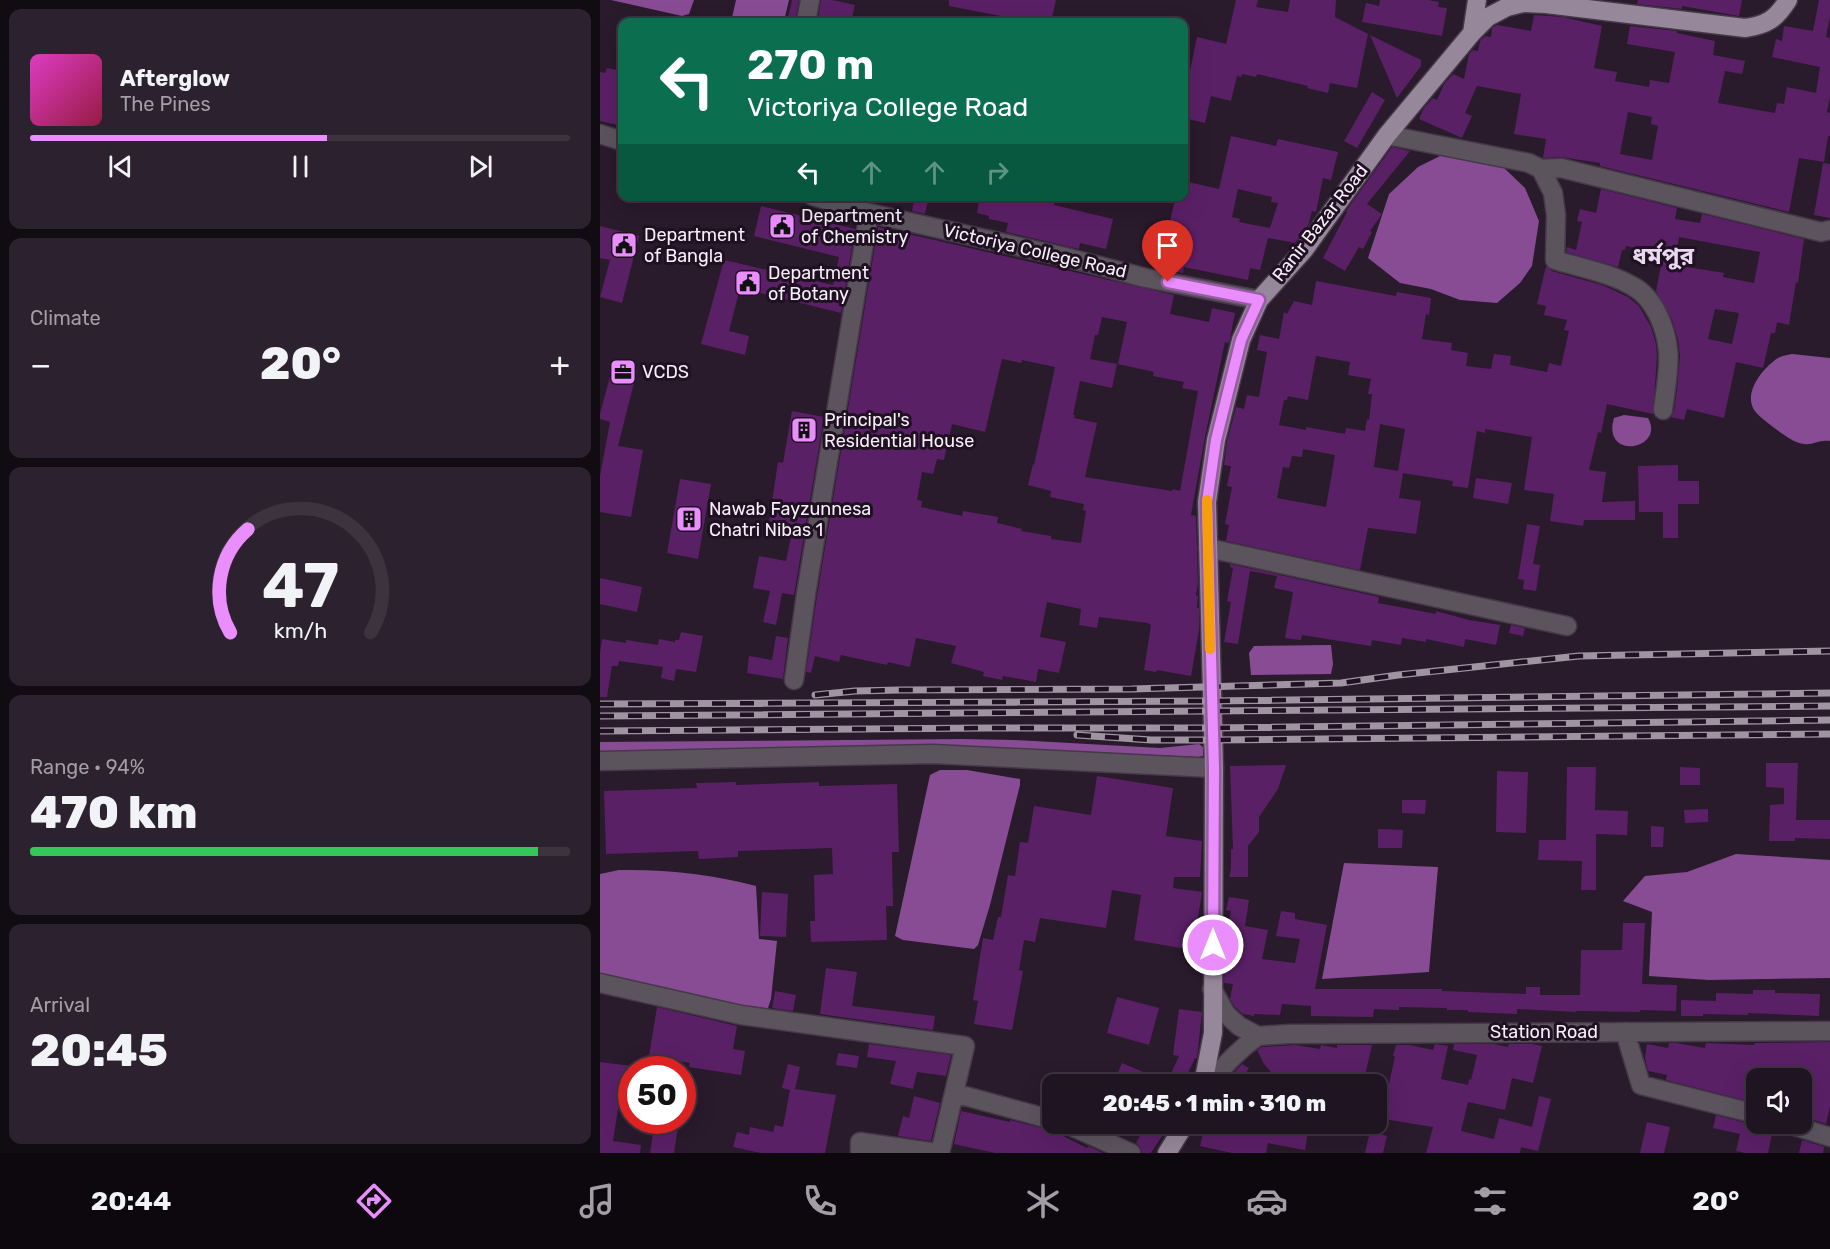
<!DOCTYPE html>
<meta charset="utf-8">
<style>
body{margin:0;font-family:Rubik,"Noto Sans Bengali",sans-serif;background:#2c212e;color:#f1f3f6;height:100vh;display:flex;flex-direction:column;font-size:22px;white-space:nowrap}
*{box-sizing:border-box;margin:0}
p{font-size:20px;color:#a19ea5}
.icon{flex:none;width:33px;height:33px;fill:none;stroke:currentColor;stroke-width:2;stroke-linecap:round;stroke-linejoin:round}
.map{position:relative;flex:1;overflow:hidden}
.panel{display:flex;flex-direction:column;gap:9px;padding:9px;background:#110b12;width:600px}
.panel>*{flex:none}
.banner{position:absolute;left:18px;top:18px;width:570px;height:183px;border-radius:12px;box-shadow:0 6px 24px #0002,0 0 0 2px #3c333f;background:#0b6e4f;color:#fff;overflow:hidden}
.fabs{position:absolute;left:1146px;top:1068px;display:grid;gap:12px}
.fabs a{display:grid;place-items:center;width:66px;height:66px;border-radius:12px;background:#1f1421;box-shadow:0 6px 24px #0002,0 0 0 2px #3c333f;font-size:30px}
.speed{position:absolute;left:18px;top:1056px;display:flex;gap:12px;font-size:30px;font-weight:700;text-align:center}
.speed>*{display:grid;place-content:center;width:78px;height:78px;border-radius:50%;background:#1f1421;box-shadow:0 6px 24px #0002,0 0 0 2px #3c333f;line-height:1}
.speed .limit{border:9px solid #d22;background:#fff;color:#111}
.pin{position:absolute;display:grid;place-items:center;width:51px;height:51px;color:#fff;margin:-62px -26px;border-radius:50% 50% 50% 0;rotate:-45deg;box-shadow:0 0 6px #0007}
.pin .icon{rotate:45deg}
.me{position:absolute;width:66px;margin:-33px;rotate:0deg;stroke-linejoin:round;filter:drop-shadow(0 0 4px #0008)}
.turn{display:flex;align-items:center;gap:21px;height:126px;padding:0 30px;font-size:27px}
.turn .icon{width:78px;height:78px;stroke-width:2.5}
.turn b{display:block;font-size:42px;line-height:51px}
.lanes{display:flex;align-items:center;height:57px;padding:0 30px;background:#0003;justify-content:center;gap:30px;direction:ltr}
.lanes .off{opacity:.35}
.big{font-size:45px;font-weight:800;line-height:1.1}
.panel .card{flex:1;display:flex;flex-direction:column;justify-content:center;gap:9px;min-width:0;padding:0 21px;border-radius:12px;background:#2c212e}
.panel .dial{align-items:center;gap:0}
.dial svg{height:156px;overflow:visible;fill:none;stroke:#3c333f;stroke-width:7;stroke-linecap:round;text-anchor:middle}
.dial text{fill:#f1f3f6;stroke:none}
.song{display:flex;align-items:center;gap:18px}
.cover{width:72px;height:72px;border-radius:9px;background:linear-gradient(135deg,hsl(310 70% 55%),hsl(340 70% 35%))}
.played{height:6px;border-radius:3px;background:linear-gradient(90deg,#ea8dfd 55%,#3c333f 55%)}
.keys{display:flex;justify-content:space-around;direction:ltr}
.heat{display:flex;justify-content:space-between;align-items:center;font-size:33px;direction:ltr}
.charge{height:9px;border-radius:4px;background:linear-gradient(90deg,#34c759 94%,#3c333f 0)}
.trip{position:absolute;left:442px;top:1074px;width:345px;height:60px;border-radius:12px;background:#1f1421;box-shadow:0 6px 24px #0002,0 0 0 2px #3c333f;font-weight:800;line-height:60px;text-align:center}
.menu{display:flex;height:96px;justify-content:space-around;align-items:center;background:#0c080d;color:#a19ea5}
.menu .icon{width:42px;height:42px}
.menu .current{color:#ea8dfd}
.menu b{font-size:27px;color:#f1f3f6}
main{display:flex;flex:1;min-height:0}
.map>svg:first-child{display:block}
.water{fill:#884c95}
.building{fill:#5a2066;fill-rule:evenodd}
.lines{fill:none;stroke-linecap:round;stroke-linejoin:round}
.minor-casing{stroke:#463849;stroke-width:21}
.major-casing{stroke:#463849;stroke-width:21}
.minor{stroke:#5c545d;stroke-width:18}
.major{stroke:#97879a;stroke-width:18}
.rail-casing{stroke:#a093a2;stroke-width:7}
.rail{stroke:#1f1122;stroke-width:4.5;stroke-dasharray:14;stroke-linecap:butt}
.route-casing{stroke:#985ca4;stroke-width:15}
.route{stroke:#ea8dfd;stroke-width:10}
.slow{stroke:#f59e0b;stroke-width:10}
.labels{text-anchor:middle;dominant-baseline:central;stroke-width:6;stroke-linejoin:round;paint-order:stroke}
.poi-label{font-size:18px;fill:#f8edfa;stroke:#1f1122;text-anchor:start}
.street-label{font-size:18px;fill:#f8edfa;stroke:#1f1122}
.district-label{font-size:24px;font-weight:bold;fill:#ebd7ef;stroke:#1f1122}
</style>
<main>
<section class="panel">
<div class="card">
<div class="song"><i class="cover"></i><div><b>Afterglow</b><p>The Pines</p></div></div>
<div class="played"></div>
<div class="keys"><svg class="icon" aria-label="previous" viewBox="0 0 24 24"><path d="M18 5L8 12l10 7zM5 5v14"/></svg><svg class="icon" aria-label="pause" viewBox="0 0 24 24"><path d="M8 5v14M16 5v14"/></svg><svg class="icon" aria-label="next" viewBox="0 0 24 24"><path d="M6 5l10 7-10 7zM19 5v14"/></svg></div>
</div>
<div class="card"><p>Climate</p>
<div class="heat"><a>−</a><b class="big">20°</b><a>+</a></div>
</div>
<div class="card dial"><svg viewBox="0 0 100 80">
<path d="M14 69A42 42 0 1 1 86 69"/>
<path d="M14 69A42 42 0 0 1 23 16" stroke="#ea8dfd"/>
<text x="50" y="56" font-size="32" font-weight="700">47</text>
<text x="50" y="72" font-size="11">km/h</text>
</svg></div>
<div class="card"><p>Range · 94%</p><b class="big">470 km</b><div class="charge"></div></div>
<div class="card"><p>Arrival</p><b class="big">20:45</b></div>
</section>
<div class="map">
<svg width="1230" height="1153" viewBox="0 0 1230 1153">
<rect width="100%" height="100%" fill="#291a2c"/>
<path class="water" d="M11,0H94L89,14L82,16Z
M136,0H189L184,21L185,22H131Z
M842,155L901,165L925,188L939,221L932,266L920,283L897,303L860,300L831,289L800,283L768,258L789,194L818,167Z
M1192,354L1230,358V441C1215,439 1212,449 1194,441C1185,436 1157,417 1153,408C1145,391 1162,370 1175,360C1180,356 1186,355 1192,354Z
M1024,415L1048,418C1066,450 1001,461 1014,418Z
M731,645L733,664L731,674L651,675L649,653L654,646Z
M362,739L414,740L560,748L599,744L603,747V756L598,757L408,748L0,753V742Z
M340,770H367L420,779V785L390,905L378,945L374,949L303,940L295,936L330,775Z
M1136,854L1230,860V978L1109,980L1049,976L1052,912L1023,901L1045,876L1087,872Z
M744,863L838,867L829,972L722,979Z
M19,870C65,869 112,874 156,886L159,939L177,941L171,999L167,1011L160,1014L0,978V874Z"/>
<path class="building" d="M192,0H199L195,22H187Z
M221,0H232L255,5L251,22L232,19L231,21L218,19Z
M349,0H456L451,22H432L349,6Z
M636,0H658L656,7L688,12L690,0H736L735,17L768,34L757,88L730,83L728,93L707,88L708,86L657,74L656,77L642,74L641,77L637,76L631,101L611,96L605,123L584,118V100L597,37L626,44Z
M780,0H828L839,2L838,7L847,8L842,36L762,22L766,3L779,6Z
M1038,0H1142L1139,16L1082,6V9L1037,4Z
M1219,0H1230V16L1226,37L1230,38V96L1227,112L1230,113V136H1228L1224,162L1199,158L1189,212L1000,166V163L961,157L943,158L946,139L914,134L921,94L877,86L865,113L872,116L862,138L819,119L824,108L833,98L837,100L844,84L853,74L864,79L869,54L873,50L878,51L880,41L885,36L891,37L892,28L895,26L897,25L931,31L934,15L963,17L1002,26L994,68L1017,72L1015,81L1049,87L1050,80L1069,83L1075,52L1027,44L1030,26L1077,31V33L1115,41L1113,55L1145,61L1142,74L1125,71L1118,103L1175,113L1177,103L1184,104L1187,87L1216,93L1220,67L1172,57L1176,39L1182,41L1184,26L1213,31ZM1028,112L1052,117L1051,124L1058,126L1052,160L1020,154Z
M770,35L821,60V66L797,98Z
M7,68L22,71V126L0,121V72L5,73Z
M772,92L785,100L757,148L744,141Z
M631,136L676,146L678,139L738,152L731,180L723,178L716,212L712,211L709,223L704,231L702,230L700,236L695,243L668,238L660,270L650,268L648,280L584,267L583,273L564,270L567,254H565L570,230L568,229L576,196H584V181L619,189ZM638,189L672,197L671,202L678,203L670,228L639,222L640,219L632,217Z
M792,147L810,151L767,204L782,214L770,231L772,232L763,249L759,247L745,271L723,258L747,212L746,211Z
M1223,163L1230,164V218L1214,215Z
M1001,189L1077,208L1075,219L1100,223L1102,214L1204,239L1198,283L1196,282L1189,325L1177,322L1175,333H1171L1163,368L1136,362L1124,418L1087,409L1084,420L1071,417L1074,411L1077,389L1080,356L1078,339L1072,320L1056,291L1063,255L1026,246L1025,250H1022L1018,267L966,252L967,247L976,250L982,222L977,221L980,209L996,213ZM1079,237L1160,252L1154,283L1123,277L1124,273L1081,266L1082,263L1075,262ZM1115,309L1139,313L1132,344L1108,339Z
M315,196H329L325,214L312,211Z
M380,196H455L454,205L513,219L506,249L480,243L479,249L406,232L408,223L389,219V216L377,213Z
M161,206L255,229L241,313L140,288L129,331L149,336L145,355L101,344L124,260L233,285L239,257L154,236Z
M0,226L39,236L22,303L0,297L10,260L0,258Z
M278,227L574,295L570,314L609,322L612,308L635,313L629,343L625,342L605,437L591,515L596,516L598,584L596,595L598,596L597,608H599V630L591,676L557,670L556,672L544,670L551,625L548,623L499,617L497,628L479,625L481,609L447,602L440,637L466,642L459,673L438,669L436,682L403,676L402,680L383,676L384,672L351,663L356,646L316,638L310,667L288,662L287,665L241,655L239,662L215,656L211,673L206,672L217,596ZM502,317L527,322L518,364L554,372L553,376L584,382L582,388L598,391L580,491L573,489L572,491L485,477L497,423L474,418L475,415H473L480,381L512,388L517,364L490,359L495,335H498ZM402,359L421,363L422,360L455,367L434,465L433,464L428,485L451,491L450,497L484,504L483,510L486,511L481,543L451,539V536L421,531L422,529L397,523L398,517L387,515L363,511L362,516L321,507L322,501L317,500L322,472L333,474L337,459L344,460L352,424L385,432Z
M946,266L952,271L1002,285L1028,297L1039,306L1051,327L1056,344L1057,357L1053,414L1007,404L1001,433L998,432L989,470L1006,472L1002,502L1035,501V520H984L983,526L950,521L954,494L924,490L932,437L885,429V433L877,431L868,488L852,486L853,481L803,473L799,498L821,501L816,534L768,528L760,570L626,541L629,525L625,524L632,487L627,486L631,466L624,465L627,442L636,407L644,409L647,395L659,397L667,352L657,350L660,335L679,339L684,312L687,314L694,301L712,305L716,281L796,296L797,292L831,298L829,315L826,314L822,339L852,343L851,350L868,353L866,366L891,369L894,354L911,356L910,365L947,372L949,363L961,366L969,331L964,330L967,320L944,315L946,306L937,304ZM716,356L750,362L748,375L771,379L768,394H772L769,420L767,419L765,431L746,428L745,434L706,427V430L679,425L684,400H687L688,396L708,400ZM780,424L805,429L798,471L774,467ZM703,449L735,455L726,507L677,498L683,467L689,468L692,456L702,457Z
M13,365L37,371L18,446L43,450L31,517L0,512V476L10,422L0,419V414Z
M192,411L224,417L194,595L182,593L176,625L163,622L170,591L153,588L159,556L186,561L192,532L168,528L178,462L183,463Z
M1078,465V481H1099V504H1078V538H1063V512H1039L1038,466Z
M876,478L912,483L908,504L873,498Z
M80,479L111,484L98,559L67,553Z
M927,524L940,526L933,564L940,565L936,591L923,589L924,580L918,579Z
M630,564L779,597L778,603L836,614V611L869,620L900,625L896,645L865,639L864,647L826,639V642L802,638L801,645L772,640L771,646L702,635L701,640L685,638L693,592L674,588L677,576L650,571L638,644L624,642L631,602L627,601L633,568L630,567Z
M0,578L42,587L37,612L0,604Z
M911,625L925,628L923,636L909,633Z
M81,632L103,636L96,672L76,669L74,681L61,678L63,667L19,661L18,666H12L7,697H0V653L2,639L26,643V640L58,645L59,639L75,642V640H79Z
M176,636L188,638L183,679L147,673L149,656L172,660Z
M1166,763H1198L1196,820H1230V839L1195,838V841H1169L1170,805L1184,804V788L1166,787Z
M686,765L678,789L659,817V832L648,846V877H629L631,869V849H633L630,766Z
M967,767H996L995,810L1028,811L1027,835L996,834V890H981L982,861L938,860L939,840H966Z
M1080,767L1100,768V785H1080Z
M897,771L928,772L926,833L896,832Z
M497,776L573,788L566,836L602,841L600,877H574L573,888L602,892L593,950L534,940L541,895L512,890L506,928L440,918L435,942L424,940L419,970L423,971L412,1030L374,1024L378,1001L373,1000L383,938L393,940L398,917H401L408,875L415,876L420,842L428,843L434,806L491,815Z
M136,782V785L219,782V786L297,784L299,852H292L293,906H286L287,940L211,942L210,921H215L214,875L233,874L232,848L138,851V857L99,859L98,851L6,854L4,791L97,788L96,783Z
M802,800H826L825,814L802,813Z
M1108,809V822L1085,823L1084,810Z
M1051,826L1064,827L1063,847H1051Z
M778,829L803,830L802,848H778Z
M162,892L188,894L186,937L160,936Z
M629,897L649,900L645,926L668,930L662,959L695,963L700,939L676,936L681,911L695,913V919L727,925L715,989H842V991L926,994V987H940V995H980L981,950H1022L1023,923H1045L1042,984L1077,985L1076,1011L1040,1010V1012L976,1011V1012L917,1009V1014L868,1012V1010H847V1008L799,1007V1010L774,1009L773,1017L711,1016V1006L682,1004L680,1015L654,1014V1016L643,1014L635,1007L630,999L633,984L624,983L625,942L631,911L626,910Z
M226,968L257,972L252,1006L335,1016L333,1030L220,1014Z
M1153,990H1175V993L1220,994L1219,1016L1148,1013V1015L1103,1014V1016H1081V1000L1116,1001V993L1153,994Z
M175,991L196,995L193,1011L172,1008Z
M517,997L559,1008L549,1045L507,1033Z
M57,1007L137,1026L133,1049L145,1051L141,1075L89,1067L90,1063L49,1056Z
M579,1009L602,1012L597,1058H595L583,1084H532L516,1077L522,1063L567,1082L579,1056L573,1055Z
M1230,1042V1106L1226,1124L1202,1116V1078H1156V1103L1066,1080L1067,1075L1048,1071L1045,1058L1047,1044L1068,1048L1069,1043H1076L1105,1048L1106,1043L1154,1045L1155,1043Z
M269,1044L351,1055L346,1076L317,1072L313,1089L290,1084L296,1061L267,1057Z
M835,1044L848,1046L841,1079L868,1085L869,1079L871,1080L877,1055L853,1050L854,1044H894L908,1047L909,1044H932L942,1046L933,1083L912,1078L905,1110L868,1102L861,1131L894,1139L899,1118L932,1127L939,1096L951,1099L938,1151L921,1147L920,1153H826L833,1127L784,1119L786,1108L777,1106V1087L788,1089L795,1056H793L796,1045H810L833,1050Z
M695,1045L720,1049L721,1045L737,1048V1045H772L763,1084H687L688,1080L676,1078L664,1064L657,1050L662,1047Z
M238,1053L259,1056L257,1068L236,1065Z
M0,1062L32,1066V1085L22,1084L13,1141L41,1145L40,1153H0Z
M188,1064L200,1067L195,1089L236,1095L225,1153H161L133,1147L137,1132L149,1135L150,1127L173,1132L175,1125L183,1127L190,1090L182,1088Z
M642,1064L649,1068L638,1084H623Z
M314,1096L340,1103L331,1141L298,1136L303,1116L309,1118Z
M361,1111L410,1122V1120L453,1131L487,1148L488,1146L503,1153H395L354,1144Z
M1116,1115L1153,1125L1174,1124L1168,1153H1145L1136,1151L1140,1134L1113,1128Z
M55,1120H79L74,1153H50Z
M1047,1122L1070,1127L1064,1153H1040Z
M517,1124H570L551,1153H542L540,1147L536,1143L541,1134Z
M605,1124H706L704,1131L708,1132L705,1150L668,1143L666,1153H632L600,1146Z
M770,1131L787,1136L783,1153H765Z
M1202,1140L1224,1147L1223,1153H1199Z"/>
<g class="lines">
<defs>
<path id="minor" d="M206,22L210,0
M0,134L22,141
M787,135L929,163L941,169L953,193L956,215L955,260C981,268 1011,273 1034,287C1054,298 1066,328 1068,350C1070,368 1065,392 1063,410
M941,169L961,168L1221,232L1230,230
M213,196L269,213L461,256L546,278L659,300
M608,548L967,626
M194,680L206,594L269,213
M0,761L333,754L614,768
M0,983L141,1015L365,1046L340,1153
M612,989L626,1014L639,1026L658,1036L688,1034L1230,1031
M1025,1032L1041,1085L1156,1114
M609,1084C624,1065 638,1050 658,1036
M354,1093L453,1120
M466,1124L531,1153
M1188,1124L1230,1137
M260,1153V1142L337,1153"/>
<path id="major" d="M872,33L877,0
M603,1084L613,1033L614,768L607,502L616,440L641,340L659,300L704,250L787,135L872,33L888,17L907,7L923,3L946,4L1145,28C1167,25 1176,19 1188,0
M567,1153L585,1124"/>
</defs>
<use href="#minor" class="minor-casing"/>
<use href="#major" class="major-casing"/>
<use href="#minor" class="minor"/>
<use href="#major" class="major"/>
<defs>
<path id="rail" d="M215,695L255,691L300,690L532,689L741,683L798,675L979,656L1230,651
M0,704L611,701L1230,693
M0,716L1230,706
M0,731L389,728H612L1230,720
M477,735L551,740H613L1230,734"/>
</defs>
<use href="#rail" class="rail-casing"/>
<use href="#rail" class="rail"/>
</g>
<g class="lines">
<defs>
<path id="route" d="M568,282L659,300L641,340L616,440L607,502L614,768L613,945"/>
</defs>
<use href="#route" class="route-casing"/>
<use href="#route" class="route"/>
<path class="slow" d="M607,500L610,649"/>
</g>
<defs>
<symbol id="civic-square" viewBox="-11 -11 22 22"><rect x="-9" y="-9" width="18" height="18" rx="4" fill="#ea8dfd" stroke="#1f1122"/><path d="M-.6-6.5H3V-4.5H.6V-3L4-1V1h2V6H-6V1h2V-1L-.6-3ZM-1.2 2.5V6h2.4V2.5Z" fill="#111"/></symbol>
<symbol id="office-square" viewBox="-11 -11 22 22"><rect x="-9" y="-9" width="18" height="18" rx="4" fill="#ea8dfd" stroke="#1f1122"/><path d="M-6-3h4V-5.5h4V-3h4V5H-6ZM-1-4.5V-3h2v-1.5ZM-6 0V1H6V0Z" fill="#111"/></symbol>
<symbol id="building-square" viewBox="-11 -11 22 22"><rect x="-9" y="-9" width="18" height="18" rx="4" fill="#ea8dfd" stroke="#1f1122"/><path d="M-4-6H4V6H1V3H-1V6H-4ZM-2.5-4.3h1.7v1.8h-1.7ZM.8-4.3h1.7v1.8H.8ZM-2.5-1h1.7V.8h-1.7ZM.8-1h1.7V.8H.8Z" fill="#111"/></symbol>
</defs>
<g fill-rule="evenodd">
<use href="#civic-square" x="167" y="211" width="30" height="30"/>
<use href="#civic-square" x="9" y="230" width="30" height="30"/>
<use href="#civic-square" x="133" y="268" width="30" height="30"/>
<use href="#office-square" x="8" y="357" width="30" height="30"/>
<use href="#building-square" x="189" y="415" width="30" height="30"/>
<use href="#building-square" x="74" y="504" width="30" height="30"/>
</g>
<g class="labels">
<g class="poi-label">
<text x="201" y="216">Department<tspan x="201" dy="21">of Chemistry</tspan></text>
<text x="44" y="235">Department<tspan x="44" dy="21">of Bangla</tspan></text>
<text x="168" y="273">Department<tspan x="168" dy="21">of Botany</tspan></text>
<text x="42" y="372">VCDS</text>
<text x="224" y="420">Principal's<tspan x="224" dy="21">Residential House</tspan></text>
<text x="109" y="509">Nawab Fayzunnesa<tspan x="109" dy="21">Chatri Nibas 1</tspan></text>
</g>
<g class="street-label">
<text transform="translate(720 223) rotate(-52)">Ranir Bazar Road</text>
<text transform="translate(435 251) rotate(13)">Victoriya College Road</text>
<text x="944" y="1032">Station Road</text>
</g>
<g class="district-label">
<text x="1063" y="256">ধর্মপুর</text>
</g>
</g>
</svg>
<div class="fabs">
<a><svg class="icon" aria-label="sound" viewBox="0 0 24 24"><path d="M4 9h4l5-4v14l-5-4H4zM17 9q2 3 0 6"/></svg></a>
</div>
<div class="speed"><div class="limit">50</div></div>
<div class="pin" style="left:568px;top:282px;background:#d93025"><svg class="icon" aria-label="arrive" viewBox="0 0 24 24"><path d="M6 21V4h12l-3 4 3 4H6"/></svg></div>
<svg class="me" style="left:613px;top:945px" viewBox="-20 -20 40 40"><circle r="17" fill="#ea8dfd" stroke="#fff" stroke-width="3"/><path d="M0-11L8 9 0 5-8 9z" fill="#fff"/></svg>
<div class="trip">20:45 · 1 min · 310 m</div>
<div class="banner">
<div class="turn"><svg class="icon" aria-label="left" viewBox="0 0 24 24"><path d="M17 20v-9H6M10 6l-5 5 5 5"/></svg><div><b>270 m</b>Victoriya College Road</div></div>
<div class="lanes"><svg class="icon" aria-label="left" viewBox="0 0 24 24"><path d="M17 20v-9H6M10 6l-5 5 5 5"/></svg><svg class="icon off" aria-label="ahead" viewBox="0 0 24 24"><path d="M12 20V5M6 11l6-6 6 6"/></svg><svg class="icon off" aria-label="ahead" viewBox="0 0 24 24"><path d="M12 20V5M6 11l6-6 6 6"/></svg><svg class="icon off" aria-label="right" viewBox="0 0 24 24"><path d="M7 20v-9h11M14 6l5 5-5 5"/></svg></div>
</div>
</div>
</main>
<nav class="menu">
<b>20:44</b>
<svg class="icon current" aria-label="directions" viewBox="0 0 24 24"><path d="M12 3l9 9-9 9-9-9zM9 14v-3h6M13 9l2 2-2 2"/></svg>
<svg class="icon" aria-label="music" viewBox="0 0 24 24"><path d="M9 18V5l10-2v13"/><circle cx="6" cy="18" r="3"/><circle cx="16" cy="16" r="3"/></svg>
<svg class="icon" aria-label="phone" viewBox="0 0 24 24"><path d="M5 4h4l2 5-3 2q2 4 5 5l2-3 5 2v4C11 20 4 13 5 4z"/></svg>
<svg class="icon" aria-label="climate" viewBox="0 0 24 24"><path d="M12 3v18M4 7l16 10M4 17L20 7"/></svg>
<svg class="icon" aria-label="car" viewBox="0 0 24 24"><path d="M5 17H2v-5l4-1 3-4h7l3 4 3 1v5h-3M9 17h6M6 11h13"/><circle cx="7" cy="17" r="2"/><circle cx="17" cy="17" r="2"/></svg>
<svg class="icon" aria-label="filters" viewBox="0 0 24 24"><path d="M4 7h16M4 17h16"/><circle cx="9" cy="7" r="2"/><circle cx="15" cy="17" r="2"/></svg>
<b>20°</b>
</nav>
